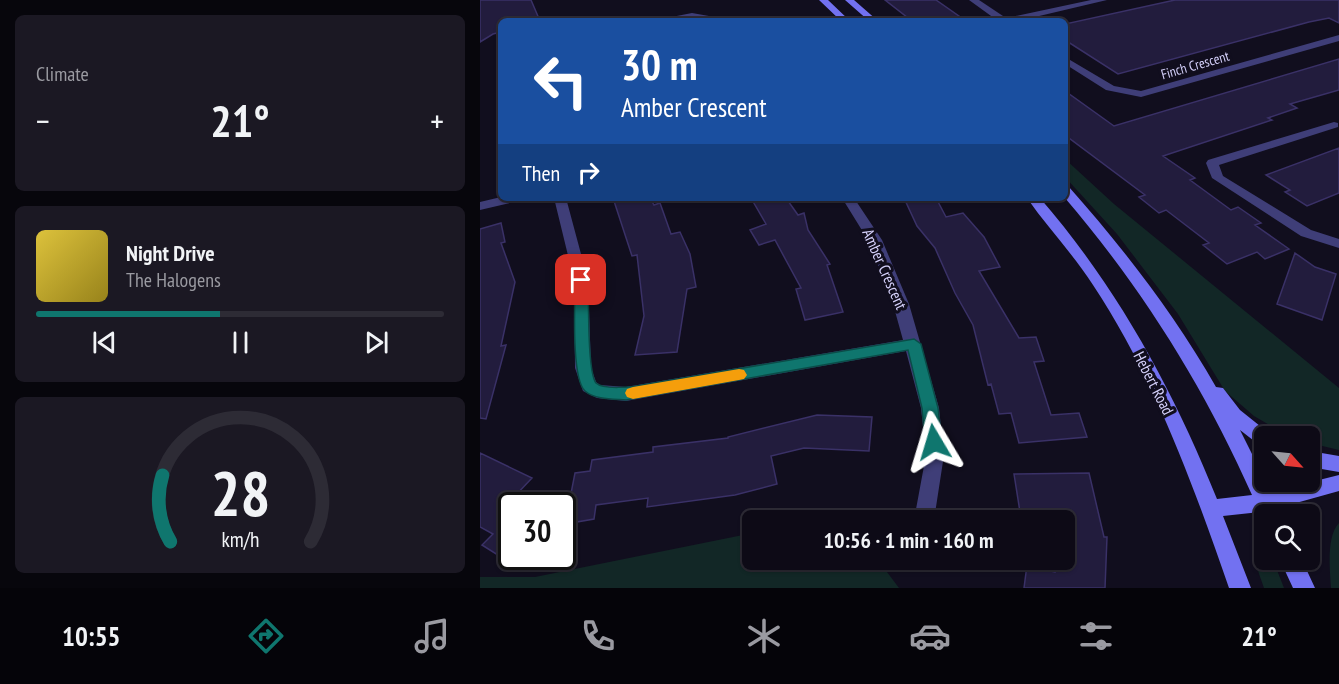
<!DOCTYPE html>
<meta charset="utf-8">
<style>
body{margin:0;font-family:"PT Sans Narrow",sans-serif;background:#1b1823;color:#f1f3f6;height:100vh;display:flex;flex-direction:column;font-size:22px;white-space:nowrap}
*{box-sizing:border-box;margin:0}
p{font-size:20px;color:#9a9aa1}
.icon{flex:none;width:33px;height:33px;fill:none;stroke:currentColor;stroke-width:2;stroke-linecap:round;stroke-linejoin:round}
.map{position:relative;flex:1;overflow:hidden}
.sheet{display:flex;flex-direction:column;gap:15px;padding:15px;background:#07060c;width:480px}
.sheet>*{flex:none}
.banner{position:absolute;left:18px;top:18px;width:570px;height:183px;border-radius:9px;box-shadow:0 2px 4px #0004,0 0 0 2px #2d2b35;background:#1a4fa0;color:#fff;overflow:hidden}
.needle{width:39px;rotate:117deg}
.tools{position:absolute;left:774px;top:426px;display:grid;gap:12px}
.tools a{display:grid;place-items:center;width:66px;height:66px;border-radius:9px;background:#0d0a16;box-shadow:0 2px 4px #0004,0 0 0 2px #2d2b35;font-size:30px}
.speed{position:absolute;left:18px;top:492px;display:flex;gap:12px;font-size:30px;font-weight:700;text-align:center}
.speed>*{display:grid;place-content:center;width:78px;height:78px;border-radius:50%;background:#0d0a16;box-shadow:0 2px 4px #0004,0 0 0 2px #2d2b35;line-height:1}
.speed .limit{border:3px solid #111;border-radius:9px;background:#fff;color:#111}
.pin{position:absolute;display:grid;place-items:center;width:51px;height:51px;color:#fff;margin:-26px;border-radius:12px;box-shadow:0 3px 9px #0006}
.me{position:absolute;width:66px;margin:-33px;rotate:353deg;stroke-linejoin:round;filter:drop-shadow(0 0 4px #0008)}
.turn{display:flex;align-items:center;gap:21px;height:126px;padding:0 24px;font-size:27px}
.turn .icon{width:78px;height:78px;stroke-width:2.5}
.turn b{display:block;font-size:42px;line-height:51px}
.then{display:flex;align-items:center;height:57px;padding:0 24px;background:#0003;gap:12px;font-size:22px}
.big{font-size:45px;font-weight:600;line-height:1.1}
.sheet .tile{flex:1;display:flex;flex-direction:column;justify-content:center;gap:9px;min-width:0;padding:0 21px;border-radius:9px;background:#1b1823}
.sheet .dial{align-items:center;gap:0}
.dial svg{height:156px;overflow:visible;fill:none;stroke:#2d2b35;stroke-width:7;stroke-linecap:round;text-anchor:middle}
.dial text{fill:#f1f3f6;stroke:none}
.song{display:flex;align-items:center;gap:18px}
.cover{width:72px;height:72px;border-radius:9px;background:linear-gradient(135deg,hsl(50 70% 55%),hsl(50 70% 35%))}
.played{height:6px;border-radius:3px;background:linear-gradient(90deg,#0f766e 45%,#2d2b35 45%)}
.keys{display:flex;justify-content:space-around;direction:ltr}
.heat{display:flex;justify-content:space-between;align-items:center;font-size:33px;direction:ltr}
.trip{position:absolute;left:262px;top:510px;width:333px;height:60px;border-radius:9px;background:#0d0a16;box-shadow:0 2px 4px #0004,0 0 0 2px #2d2b35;font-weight:600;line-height:60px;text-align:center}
.menu{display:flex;height:96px;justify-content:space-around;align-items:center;background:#050409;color:#9a9aa1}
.menu .icon{width:42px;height:42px}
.menu .active{color:#0f766e}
.menu b{font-size:27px;color:#f1f3f6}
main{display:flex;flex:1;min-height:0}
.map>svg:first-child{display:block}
.green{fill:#122726}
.building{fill:#221c3d;stroke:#3a3167;stroke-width:1.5}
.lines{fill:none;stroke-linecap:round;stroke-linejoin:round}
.street{fill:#3f3e78;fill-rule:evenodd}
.secondary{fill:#7271f1;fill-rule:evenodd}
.route{fill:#0f766e;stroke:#0a4d48;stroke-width:1.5}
.slow{fill:#f59e0b}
.labels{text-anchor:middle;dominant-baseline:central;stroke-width:6;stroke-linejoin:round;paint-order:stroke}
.far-street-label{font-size:14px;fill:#d4d0fa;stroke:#110e1e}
.street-label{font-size:16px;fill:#d4d0fa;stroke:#110e1e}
</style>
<main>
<section class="sheet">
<div class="tile"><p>Climate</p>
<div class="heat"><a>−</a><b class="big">21°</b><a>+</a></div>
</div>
<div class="tile">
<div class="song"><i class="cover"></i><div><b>Night Drive</b><p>The Halogens</p></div></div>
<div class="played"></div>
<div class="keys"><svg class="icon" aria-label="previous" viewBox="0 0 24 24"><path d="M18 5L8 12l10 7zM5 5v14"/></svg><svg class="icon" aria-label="pause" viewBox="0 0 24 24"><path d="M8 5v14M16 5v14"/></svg><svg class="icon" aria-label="next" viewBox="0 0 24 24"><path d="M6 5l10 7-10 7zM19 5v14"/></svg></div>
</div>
<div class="tile dial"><svg viewBox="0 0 100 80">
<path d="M14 69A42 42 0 1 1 86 69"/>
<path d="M14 69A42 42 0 0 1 10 35" stroke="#0f766e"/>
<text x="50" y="56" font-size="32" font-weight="700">28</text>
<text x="50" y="72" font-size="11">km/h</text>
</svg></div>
</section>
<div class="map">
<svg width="859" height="588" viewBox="0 0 859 588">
<rect width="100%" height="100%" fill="#110e1e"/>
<path class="green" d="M585,159L634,204L859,388V450L830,443V436L805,434L774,416L745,391L698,314L637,234L585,177Z
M859,523V588H851C850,571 846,536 859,523Z
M273,533V560H398L419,588H0V577H55Z
M779,536L784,537V560H793L804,588H784C778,570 770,554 779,536Z"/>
<path class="building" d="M0,0H51L60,21H21V32L13,34L0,42Z
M405,0H456L486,21H432Z
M695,0H859V23L849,18L829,22L638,74L585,40V24Z
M859,59V90L810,104L817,108L788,118L792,120L683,156L715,178L710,180L751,210L758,207L781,223L775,225L809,249L785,259L777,252L747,264L723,245L729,243L686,210L679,213L659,197L665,195L585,135V91L634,126Z
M859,148V193L827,206L805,192L810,190L786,175Z
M133,198H170L174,205L180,203L191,234L200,232L210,254L216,287L207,289L197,352L155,355L164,316L157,255L152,256Z
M271,198H306L318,215L324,213L328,230L350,264L347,265L363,312L325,320L316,289L321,288L295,240L279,245L270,230L286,224Z
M424,198H456L466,217L483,213L504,237L520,267L499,271L539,338L556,337L564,361L554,362L571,415L599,413L607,437L539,443L531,413L519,414L511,384L508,385L493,325L475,293L455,248L437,226Z
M21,223L25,242L21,243L35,282L21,346L26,345L6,419L0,418V229Z
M815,253L835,267L856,274L842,320L797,304Z
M337,415L392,417L389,451L324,448L291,456L297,484L255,495L167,507L168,498L116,505L114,519L85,524L95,473L110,471L112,460L173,452V447L248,438V437Z
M0,453L52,478L32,499V564L2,545L13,534L0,527Z
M609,473L624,537H627L625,588H544L547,565L575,572L576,560H585V511L540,512L534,474Z"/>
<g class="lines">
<path class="street" d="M489,0H499L526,18L611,0H627L538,21H518Z
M212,13L229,16L236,21L212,18L171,21Z
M859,35V41L661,97L626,90L585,64V57L634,86L661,91Z
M854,122L858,123V127L739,165L743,176L831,230L859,239V248L821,236L732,178L726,163L728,160Z
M21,197L39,198L38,201L0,210V202Z
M74,198H86L108,280L111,368L116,382L120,385L146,387L423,340L413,304L388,240L362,198H374L402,240L429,304L459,408L464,455L454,520H434L446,455L441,408L426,351L146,401L117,398L103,391L95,368L94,280Z"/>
<path class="secondary" d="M339,0H348L370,21H361Z
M365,0H374L398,21H389Z
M585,186L589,187C644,249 695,315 736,387L743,388L760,410L790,434L792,436H784V447L778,444L760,430L791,492L859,475V491L798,508L801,514H784V521L780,512L743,516L771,588H749C713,484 674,377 613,285C593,254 568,228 547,198H560C637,287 693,389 737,499L772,495C724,387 662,288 585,198Z
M830,451L859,456V472L830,467Z
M800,560H822L835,588H813Z"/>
</g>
<path class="route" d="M101,276L108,280C109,298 107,371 116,383C123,390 153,387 162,385L434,339L441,344L458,408L462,442L460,447L454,449L448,447L445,442L442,408L428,350L146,400C134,399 115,400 105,391C91,378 95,302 95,280Z"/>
<path class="slow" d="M259,369L264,370L267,375L264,379L259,380L153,399L147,397L145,393L147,389L153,387Z"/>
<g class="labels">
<g class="far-street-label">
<text transform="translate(715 65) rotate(-16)">Finch Crescent</text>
</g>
<g class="street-label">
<text transform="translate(405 269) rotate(66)">Amber Crescent</text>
<text transform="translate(674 383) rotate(63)">Hebert Road</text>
</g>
</g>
</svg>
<div class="tools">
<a><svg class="needle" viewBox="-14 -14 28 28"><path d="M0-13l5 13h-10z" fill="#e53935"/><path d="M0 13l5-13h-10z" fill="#9a9aa1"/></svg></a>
<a><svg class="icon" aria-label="search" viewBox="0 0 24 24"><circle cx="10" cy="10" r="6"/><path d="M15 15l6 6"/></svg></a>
</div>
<div class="speed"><div class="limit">30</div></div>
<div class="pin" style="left:101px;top:280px;background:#d93025"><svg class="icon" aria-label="arrive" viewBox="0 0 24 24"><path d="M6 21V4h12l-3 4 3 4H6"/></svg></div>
<svg class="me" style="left:454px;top:442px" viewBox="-20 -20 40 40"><path d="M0-17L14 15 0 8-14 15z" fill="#0f766e" stroke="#fff" stroke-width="4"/></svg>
<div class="trip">10:56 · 1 min · 160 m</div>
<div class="banner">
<div class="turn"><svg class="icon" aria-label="left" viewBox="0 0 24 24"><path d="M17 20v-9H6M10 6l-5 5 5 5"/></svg><div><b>30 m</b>Amber Crescent</div></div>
<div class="then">Then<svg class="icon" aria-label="right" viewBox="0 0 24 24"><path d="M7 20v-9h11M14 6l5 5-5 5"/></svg></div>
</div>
</div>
</main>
<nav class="menu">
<b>10:55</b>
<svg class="icon active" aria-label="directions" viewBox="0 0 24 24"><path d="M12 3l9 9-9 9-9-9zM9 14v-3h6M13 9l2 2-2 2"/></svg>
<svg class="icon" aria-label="music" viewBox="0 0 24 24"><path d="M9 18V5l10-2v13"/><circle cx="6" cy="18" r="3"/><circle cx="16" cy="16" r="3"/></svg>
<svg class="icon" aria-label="phone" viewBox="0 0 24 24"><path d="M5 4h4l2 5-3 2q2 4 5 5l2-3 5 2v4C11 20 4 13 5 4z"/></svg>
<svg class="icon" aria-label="climate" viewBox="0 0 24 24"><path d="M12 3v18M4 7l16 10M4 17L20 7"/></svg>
<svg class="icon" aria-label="car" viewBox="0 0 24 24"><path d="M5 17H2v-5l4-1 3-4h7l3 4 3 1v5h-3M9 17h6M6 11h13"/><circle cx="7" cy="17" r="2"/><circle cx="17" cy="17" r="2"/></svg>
<svg class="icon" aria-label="filters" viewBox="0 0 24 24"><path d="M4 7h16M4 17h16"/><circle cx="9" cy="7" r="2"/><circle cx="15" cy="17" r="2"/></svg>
<b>21°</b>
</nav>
